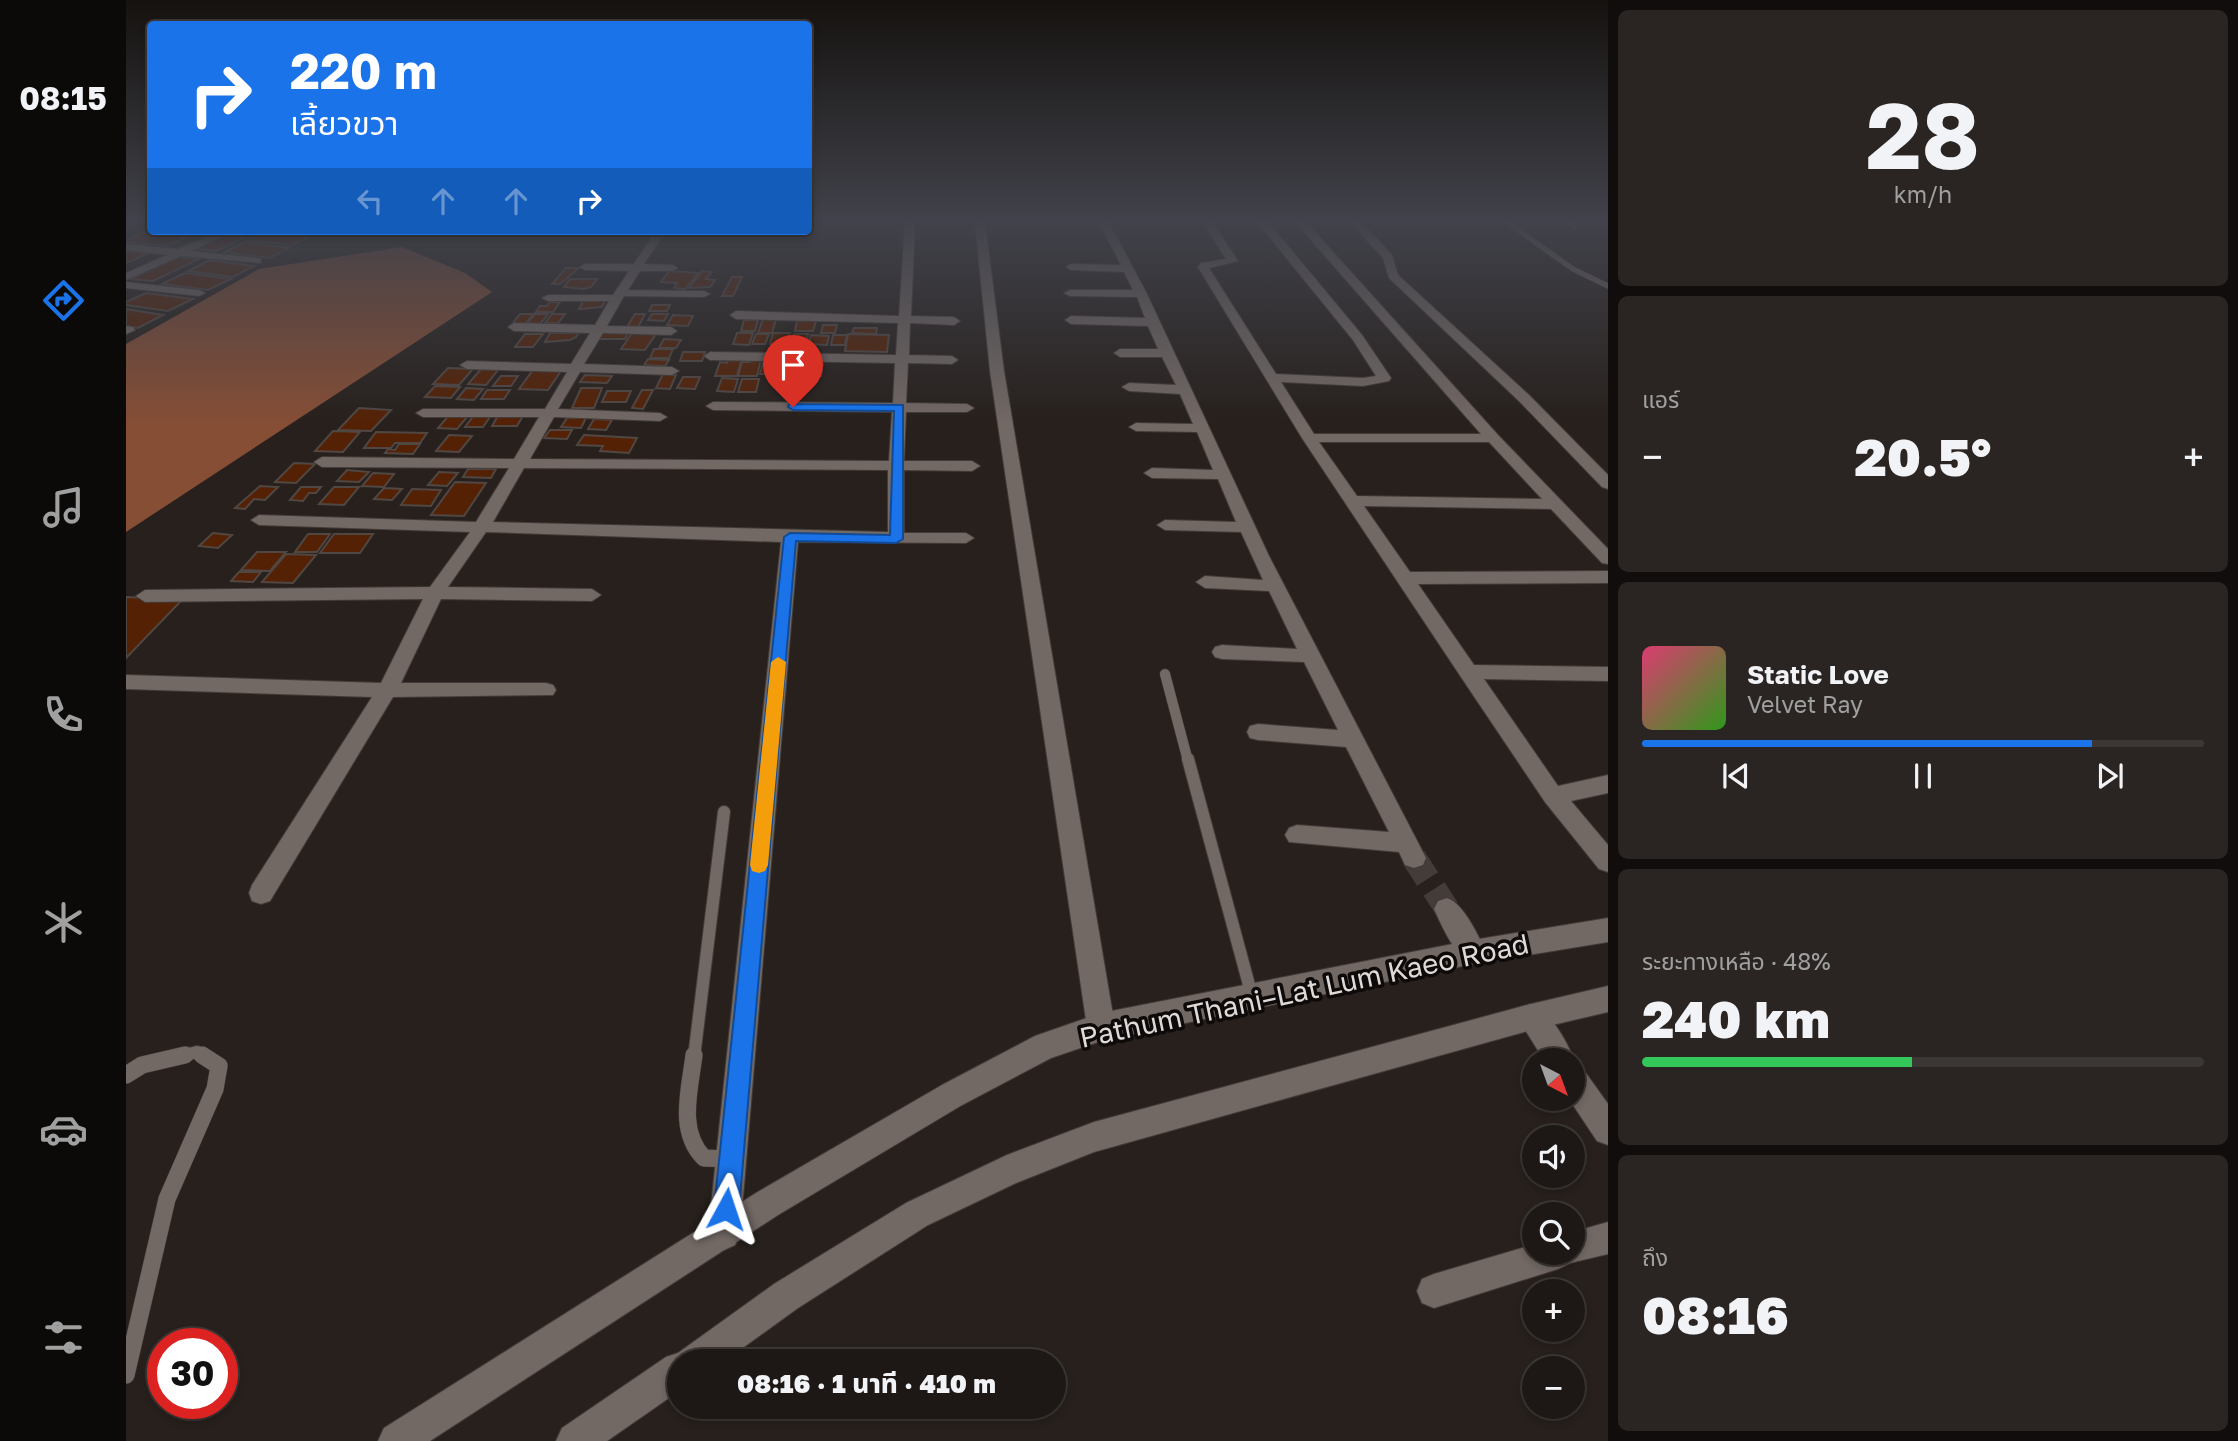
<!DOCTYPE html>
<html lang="th">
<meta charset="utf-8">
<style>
body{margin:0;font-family:"Golos Text","Noto Sans Thai",sans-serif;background:#2a2522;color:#f1f3f6;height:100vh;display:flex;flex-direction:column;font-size:26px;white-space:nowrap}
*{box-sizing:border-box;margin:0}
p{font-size:23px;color:#a0a0a0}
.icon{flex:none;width:38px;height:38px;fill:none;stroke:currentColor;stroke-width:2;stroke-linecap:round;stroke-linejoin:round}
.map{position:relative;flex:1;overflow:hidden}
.side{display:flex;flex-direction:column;gap:10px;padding:10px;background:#100d0c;width:630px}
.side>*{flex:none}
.top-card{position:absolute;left:21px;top:21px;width:665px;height:214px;border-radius:7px;box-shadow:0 4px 10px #0003,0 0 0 2px #3b3734;background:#1a73e8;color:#fff;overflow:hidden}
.needle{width:46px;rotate:139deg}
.controls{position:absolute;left:1396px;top:1048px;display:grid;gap:14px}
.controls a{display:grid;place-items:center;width:63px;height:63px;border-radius:50%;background:#1d1815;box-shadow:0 4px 10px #0003,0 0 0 2px #3b3734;font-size:35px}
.speed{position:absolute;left:21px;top:1328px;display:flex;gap:14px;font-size:35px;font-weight:700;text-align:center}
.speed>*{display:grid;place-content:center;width:91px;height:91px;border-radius:50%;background:#1d1815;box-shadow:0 4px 10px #0003,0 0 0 2px #3b3734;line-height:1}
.speed .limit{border:10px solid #d22;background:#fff;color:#111}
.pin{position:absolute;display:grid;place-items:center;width:60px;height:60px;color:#fff;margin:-72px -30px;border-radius:50% 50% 50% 0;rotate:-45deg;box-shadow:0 0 7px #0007}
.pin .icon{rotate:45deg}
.me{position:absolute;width:77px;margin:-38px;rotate:5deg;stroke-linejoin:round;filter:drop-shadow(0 0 5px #0008)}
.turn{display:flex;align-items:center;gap:24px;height:147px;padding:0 28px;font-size:32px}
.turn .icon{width:91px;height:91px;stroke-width:2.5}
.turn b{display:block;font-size:49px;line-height:60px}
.lanes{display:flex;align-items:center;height:66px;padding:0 28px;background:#0003;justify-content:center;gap:35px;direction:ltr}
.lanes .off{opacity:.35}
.big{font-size:52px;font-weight:800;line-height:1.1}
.side .widget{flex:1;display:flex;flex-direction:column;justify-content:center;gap:10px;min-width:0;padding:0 24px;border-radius:10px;background:#2a2522}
.side .dial{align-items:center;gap:0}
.dial b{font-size:91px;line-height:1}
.song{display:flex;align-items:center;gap:21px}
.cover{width:84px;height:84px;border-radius:10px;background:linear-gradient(135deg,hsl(340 70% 55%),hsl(110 70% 35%))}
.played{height:7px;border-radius:4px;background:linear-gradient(90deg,#1a73e8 80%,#3b3734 80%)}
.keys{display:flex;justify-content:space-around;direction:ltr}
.heat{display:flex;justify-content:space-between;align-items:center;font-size:38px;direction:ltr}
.charge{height:10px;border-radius:5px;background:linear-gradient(90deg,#34c759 48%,#3b3734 0)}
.trip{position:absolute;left:541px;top:1349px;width:399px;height:70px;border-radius:35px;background:#1d1815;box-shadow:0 4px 10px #0003,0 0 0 2px #3b3734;font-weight:800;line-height:70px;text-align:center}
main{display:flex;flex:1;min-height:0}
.tab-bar{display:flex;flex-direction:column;width:126px;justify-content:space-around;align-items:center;background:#0c0a08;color:#a0a0a0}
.tab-bar .icon{width:49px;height:49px}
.tab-bar .active{color:#1a73e8}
.tab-bar b{font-size:32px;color:#f1f3f6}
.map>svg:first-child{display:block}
.water{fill:#864e35}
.building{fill:#542105;stroke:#504743;stroke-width:2}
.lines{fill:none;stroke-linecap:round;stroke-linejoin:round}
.street-tunnel{stroke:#433c38;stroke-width:25;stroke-dasharray:25 12;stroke-linecap:butt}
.lane-far3-casing{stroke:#423b39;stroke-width:6}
.lane-far2-casing{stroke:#423b39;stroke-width:11}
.lane-far1-casing{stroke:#423b39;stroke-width:14}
.lane-casing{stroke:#423b39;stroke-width:18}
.street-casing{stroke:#423b39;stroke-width:2}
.secondary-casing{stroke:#423b39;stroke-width:2}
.lane-far3{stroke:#726864;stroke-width:5}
.lane-far2{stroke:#726864;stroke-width:10}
.lane-far1{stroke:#726864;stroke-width:12}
.lane{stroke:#726864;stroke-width:17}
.street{fill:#726864;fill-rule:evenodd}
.secondary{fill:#726864;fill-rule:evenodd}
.route{fill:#1a73e8;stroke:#114b97;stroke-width:2}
.slow{fill:#f59e0b}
.labels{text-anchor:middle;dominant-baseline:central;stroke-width:7;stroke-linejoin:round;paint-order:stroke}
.near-street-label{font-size:28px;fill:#dfdad7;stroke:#0e0a09}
</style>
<main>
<nav class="tab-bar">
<b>08:15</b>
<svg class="icon active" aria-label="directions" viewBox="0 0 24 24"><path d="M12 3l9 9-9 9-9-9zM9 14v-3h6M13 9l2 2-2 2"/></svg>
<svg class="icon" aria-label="music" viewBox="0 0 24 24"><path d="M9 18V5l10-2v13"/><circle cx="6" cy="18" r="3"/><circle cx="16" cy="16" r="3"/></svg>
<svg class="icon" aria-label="phone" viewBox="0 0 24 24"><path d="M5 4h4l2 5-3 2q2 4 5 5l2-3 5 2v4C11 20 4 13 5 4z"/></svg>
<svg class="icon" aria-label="climate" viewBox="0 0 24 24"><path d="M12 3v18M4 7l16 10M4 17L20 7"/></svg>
<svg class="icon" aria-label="car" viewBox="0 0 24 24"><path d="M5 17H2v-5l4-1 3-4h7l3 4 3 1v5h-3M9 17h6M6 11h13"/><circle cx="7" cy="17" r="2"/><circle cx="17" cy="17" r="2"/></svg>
<svg class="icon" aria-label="filters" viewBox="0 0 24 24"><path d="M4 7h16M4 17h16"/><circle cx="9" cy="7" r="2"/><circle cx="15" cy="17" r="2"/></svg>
</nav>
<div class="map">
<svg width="1482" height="1441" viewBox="0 0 1482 1441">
<rect width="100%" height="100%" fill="#27201c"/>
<path class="water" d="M276,247L339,273L366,292L0,532V344L133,269Z"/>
<path class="building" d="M106,231H131L90,251L69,249Z
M142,231H145L185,236L166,245L123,240Z
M18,232L61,237L40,246L0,242Z
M119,242L163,248L143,258L99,252Z
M0,251L21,254L0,263Z
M52,257L73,259L27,281L5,279Z
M84,260L128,266L107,277L62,271Z
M440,268H453L434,284H426Z
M543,271L573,273L559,289L548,288L551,283L535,282Z
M576,271L586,272L580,279L589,280L584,287L563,288Z
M59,273L105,279L82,290L36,284Z
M606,277H616L607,296H596Z
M444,279H471L465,287L458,289L438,287Z
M20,293L67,299L42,311L0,305V302Z
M463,300H472L479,301L476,307L453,309L457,301Z
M424,302H434L427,312H410L414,306H421Z
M526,305H544L541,311H523Z
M0,309L37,315L12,328L0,326Z
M394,314H407L400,323H387Z
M409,314H422L414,324L401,323Z
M426,314H439L432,323H419Z
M509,314H519L512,327H501Z
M526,314H542L538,321L522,320Z
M547,315L567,316L562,326L541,325Z
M638,316H651L646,333H632Z
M618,320H632L629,331H615Z
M671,321H690L687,331H669Z
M697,325H711L709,333H695Z
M728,328H751L750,334L726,333Z
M424,333H453L450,337L444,340L419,342Z
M473,333H502L499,339H469Z
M506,333L530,334L519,350L495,349Z
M611,333H627L623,345L607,344Z
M647,333H664L661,345L644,344Z
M399,334H417L407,347H389Z
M630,334H643L639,344H626Z
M668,334H682L679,350H664Z
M722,334L763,335L761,352L719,351Z
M685,335L703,336L701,345L683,344Z
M707,335H721L719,345H705Z
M538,339L555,340L550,348H533Z
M528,349H547L543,358H524Z
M557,352H579L576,361H554Z
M602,358H616L611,376H589L594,362L601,363Z
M522,359L543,360L539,366L518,365Z
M624,359H635L631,376H612L616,362H624Z
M645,359H654L651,374H634L637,362H644Z
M666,360H678L675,374H659L661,363H666Z
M687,361L697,362L695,376H678L679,365H686Z
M322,368L347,369L333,385L307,384Z
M355,369L372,370L360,385L342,384Z
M407,370L435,371L422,390L393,389Z
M537,374L550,375L544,389L530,388Z
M459,375L486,376L481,383L454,382Z
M375,376H392L385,386H367Z
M557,377H574L569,389L551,388Z
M596,378L612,379L608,392L591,391Z
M616,379H633L630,392H612Z
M309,386L334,387L325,398L299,397Z
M340,388L357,389L348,400L331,399Z
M455,388H476L468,408H446Z
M361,390H384L378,399H355Z
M516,390H527L517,409L506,408Z
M481,391H505L500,402H476Z
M233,408L265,410L245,431L212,430Z
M349,414H366L357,427H339Z
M373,414H398L391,426H366Z
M323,415L342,416L331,429L312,428Z
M441,418H460L455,428L435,427Z
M468,419L486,420L480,430L462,429Z
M424,430H446L441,439L418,438Z
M207,431L234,432L217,452L189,451Z
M250,432L301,433L294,443H269L265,448H238Z
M323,435L346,436L333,452L310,451Z
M458,435L511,438L503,453L474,451L477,446L451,445Z
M273,444H294L287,454L259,453L262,449L269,450Z
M168,463L189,464L170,483L149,482Z
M342,469H370L365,478L337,477Z
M221,470L243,472L233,482L211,481Z
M313,472L332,473L321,486L302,485Z
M247,473L268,474L258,487L236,486Z
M329,482L360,483L338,516L305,515Z
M134,486L152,487L139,500L128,499L119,509L109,508Z
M175,487H195L190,493H183L177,501L164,500Z
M208,487H233L218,505L193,504Z
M258,488L276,489L266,500L248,499Z
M286,489L315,490L305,506L275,505Z
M87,533L106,535L92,548L73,546Z
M182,534H204L191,552H169Z
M208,534H247L234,553H194Z
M131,552H160L144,571L115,570Z
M160,554L190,555L167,583L136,582Z
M113,572H135L127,582L105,581Z
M0,597L56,600L0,658Z"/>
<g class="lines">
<path class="street-tunnel" d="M1288,858L1321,909"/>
<defs>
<path id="lane-far3" d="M1382,223L1447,269L1482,286
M1442,223L1449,227"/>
<path id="lane-far2" d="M1039,674L1062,761"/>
<path id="lane-far1" d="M1062,759L1126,996
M51,1057L71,1052L78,1057
M568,1057L598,812"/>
<path id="lane" d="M568,1055C564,1089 551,1131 578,1158L602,1159
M0,1075L16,1065L59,1055
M0,1375L41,1199L89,1089L93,1066L76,1055"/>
<path id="street" d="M779,223H789L785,316L828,317L834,321L828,325L784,323L783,355L826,356L832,360L826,364L782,363L780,403L841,404L848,408L841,412H780L778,461H846L854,466L846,471L778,470V533H840L848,538L840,543L672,542L614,1234L609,1245L598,1250L587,1245L582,1234L655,542L360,532L322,587L466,589L475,595L466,601L315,599L275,683H420L427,685L430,690L427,695L267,697L144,901L135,904L126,901L123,893L126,885L246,697L0,689V675L255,683L297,599L19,602L10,596L19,590L304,587L344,532L133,525L125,520L133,515L350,522L383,468L196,467L188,462L196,457L388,459L413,417H297L290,413L297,409H419L441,372L341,369L334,365L341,361L445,364L464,333L388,331L382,327L388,323L469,325L483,301H422L416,298L422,295H487L503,271L459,270L454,267L459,264H508L530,231H540L518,264L547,265L552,268L547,271H514L502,290L578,291L584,294L578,297L498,296L481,326L545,327L551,331L545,335L477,333L458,364L546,367L553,371L546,375L454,372L432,409L534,413L541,417L534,421L428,417L404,459L763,461L766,412L587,410L580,406L587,402L767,403L769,363L584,360L578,356L584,352L770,355L772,323L610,319L604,315L610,311L773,316ZM398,468L762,470V532L367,522Z
M849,223H859L878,371L989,1027L985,1037L975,1041L965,1037L961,1027L864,371Z
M973,223H983L1021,294L1143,556L1300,858L1297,865L1288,868L1279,865L1273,852L1163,842L1159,835L1163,828L1171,825L1263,832L1220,747L1132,740L1124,738L1121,732L1124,726L1132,724L1212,730L1178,662L1096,659L1089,657L1086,652L1089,647L1096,645L1171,649L1143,591L1079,588L1070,582L1079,576L1137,580L1115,532L1039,530L1031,525L1039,520L1110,522L1092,479L1026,478L1018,473L1026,468L1087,470L1071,432L1010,431L1003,427L1010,423L1067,424L1054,394L1003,391L996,387L1003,383L1050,385L1036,357H994L988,353L994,349H1032L1022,326L945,324L939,320L945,316L1019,318L1011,297L944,296L938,293L944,290H1007L998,272L945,270L940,267L945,264L995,265Z
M1077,223H1087L1112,261L1083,268L1150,374L1237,378L1250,376L1227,340L1132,223H1143L1236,335L1265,378L1263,381L1237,386L1155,382L1188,434H1355L1170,223H1181L1372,435L1482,549V564L1476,563L1425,509L1238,506L1284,572L1482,571V583L1292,584L1348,665L1482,667V681L1358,679L1432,786L1482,775V793L1445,801L1482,845V872L1473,869L1419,802L1335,677L1176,438L1072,267L1075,263L1100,259ZM1193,442H1363L1416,499L1231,496Z
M1225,223H1236L1266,255L1272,275L1403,395L1482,475V489L1476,487L1393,401L1263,278L1257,258Z
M94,231H107L66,251L131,258L135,259V263L55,256L0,280V273L41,255L0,250V244L52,249Z
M168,231H186L187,232L182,235Z
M0,282L73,290L79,293L73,296L0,288Z
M0,326L7,327L9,330L0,334Z
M1321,898C1338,904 1352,935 1360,952L1356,961L1347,964C1329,957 1316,926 1308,909L1312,901Z
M1405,1004C1424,1011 1441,1041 1448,1060L1447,1062L1418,1060L1391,1017L1395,1007Z
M1447,1065L1457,1069L1482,1104V1145L1471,1141L1443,1099H1447Z
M1482,1222V1254L1444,1263L1432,1269L1308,1308L1296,1303L1291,1291L1296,1279L1308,1274L1409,1244V1253H1447V1232Z"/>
<path id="secondary" d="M1482,918V942L1347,964L1126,1009L975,1041L925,1058L836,1105L652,1215L304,1441H252L258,1428L630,1193L816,1085L909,1036L975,1013L1347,940Z
M1482,986V1012L1405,1030L968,1152L890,1183L802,1225L672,1308L597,1362H553V1391L481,1441H430L436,1428L540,1357L552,1353L648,1284L780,1203L881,1155L968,1122L1405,1004Z"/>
</defs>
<use href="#lane-far3" class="lane-far3-casing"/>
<use href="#lane-far2" class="lane-far2-casing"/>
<use href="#lane-far1" class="lane-far1-casing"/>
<use href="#lane" class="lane-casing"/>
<use href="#street" class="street-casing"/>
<use href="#secondary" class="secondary-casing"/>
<use href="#lane-far3" class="lane-far3"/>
<use href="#lane-far2" class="lane-far2"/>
<use href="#lane-far1" class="lane-far1"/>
<use href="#lane" class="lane"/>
<use href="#street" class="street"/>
<use href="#secondary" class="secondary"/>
</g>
<linearGradient id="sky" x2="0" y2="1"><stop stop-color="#15120f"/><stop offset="0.52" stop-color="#41424b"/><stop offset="1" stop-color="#41424b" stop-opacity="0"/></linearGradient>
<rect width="1482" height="425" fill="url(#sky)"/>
<path class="route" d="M663,404L777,405V539L770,543L670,541L613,1209L609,1217L600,1221L592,1217L588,1209L658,537L664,533L764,535L768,411L667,410L662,407Z"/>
<path class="slow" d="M652,657L660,662L642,865L639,871L633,873L626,871L624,865L645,662Z"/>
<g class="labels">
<g class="near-street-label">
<text transform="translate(1178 990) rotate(-12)">Pathum Thani–Lat Lum Kaeo Road</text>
</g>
</g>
</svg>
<div class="controls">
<a><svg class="needle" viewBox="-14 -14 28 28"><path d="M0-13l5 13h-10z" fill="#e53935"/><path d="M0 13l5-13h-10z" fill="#a0a0a0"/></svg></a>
<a><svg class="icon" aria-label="sound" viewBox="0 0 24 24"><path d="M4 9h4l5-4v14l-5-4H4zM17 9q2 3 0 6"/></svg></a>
<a><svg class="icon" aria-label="search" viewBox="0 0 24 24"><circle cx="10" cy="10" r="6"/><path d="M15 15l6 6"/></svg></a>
<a>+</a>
<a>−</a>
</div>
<div class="speed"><div class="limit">30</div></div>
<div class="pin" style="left:667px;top:407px;background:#d93025"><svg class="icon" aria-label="arrive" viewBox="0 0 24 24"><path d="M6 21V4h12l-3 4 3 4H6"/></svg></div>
<svg class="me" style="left:600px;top:1209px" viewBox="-20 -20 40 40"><path d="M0-17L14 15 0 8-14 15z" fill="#1a73e8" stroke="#fff" stroke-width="4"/></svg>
<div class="trip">08:16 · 1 นาที · 410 m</div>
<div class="top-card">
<div class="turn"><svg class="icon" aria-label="right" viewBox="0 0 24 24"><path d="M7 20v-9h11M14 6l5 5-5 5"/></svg><div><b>220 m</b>เลี้ยวขวา</div></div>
<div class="lanes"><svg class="icon off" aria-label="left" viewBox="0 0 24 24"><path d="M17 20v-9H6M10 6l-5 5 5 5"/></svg><svg class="icon off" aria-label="ahead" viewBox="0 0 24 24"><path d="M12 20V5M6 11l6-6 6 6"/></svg><svg class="icon off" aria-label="ahead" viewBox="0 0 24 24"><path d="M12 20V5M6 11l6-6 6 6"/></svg><svg class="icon" aria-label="right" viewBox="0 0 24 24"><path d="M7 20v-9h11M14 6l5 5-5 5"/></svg></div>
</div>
</div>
<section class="side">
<div class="widget dial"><b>28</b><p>km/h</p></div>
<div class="widget"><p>แอร์</p>
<div class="heat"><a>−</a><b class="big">20.5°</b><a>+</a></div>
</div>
<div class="widget">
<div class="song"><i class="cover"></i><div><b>Static Love</b><p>Velvet Ray</p></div></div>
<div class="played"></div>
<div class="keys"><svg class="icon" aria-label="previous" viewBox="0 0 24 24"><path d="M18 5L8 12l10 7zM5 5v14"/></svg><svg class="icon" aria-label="pause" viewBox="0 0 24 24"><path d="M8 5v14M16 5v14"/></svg><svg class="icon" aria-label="next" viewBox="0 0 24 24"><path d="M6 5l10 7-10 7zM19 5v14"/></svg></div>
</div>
<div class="widget"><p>ระยะทางเหลือ · 48%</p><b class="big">240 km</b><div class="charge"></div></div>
<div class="widget"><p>ถึง</p><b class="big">08:16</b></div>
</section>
</main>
